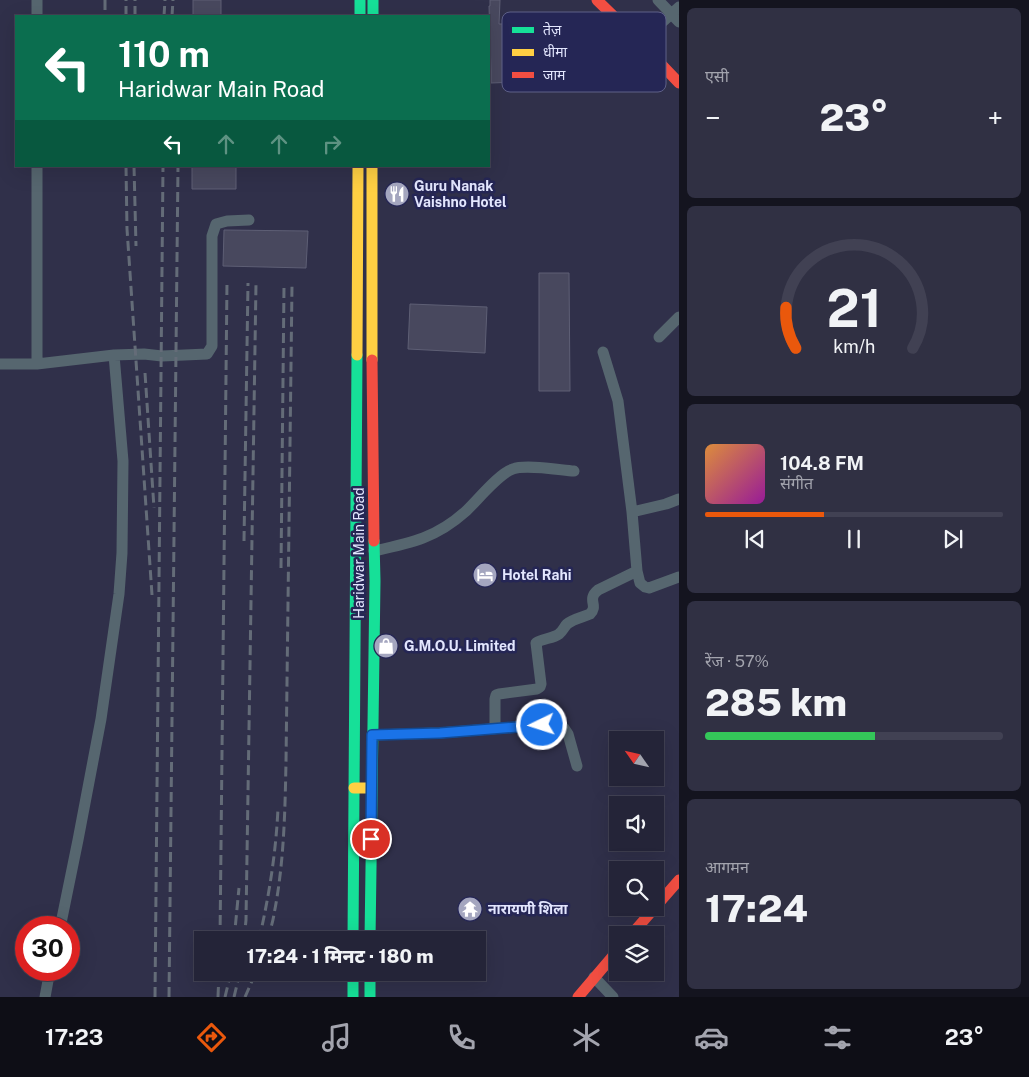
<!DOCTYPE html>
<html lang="hi">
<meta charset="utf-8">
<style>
body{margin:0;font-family:"Public Sans","Noto Sans Devanagari",sans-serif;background:#303043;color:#f1f3f6;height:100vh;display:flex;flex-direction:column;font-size:19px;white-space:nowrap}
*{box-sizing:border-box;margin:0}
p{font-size:16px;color:#a3a4ae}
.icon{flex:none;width:28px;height:28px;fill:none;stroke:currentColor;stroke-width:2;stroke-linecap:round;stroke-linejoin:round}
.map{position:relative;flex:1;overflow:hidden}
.drawer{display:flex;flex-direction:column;gap:8px;padding:8px;background:#14141f;width:350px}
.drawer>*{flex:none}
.banner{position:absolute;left:15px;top:15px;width:475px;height:152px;border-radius:0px;box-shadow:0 5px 20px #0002,0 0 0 1px #414153;background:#0b6e4f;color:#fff;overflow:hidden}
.needle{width:32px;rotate:304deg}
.buttons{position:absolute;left:609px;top:731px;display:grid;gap:10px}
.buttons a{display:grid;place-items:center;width:55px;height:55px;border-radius:0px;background:#242438;box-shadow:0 5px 20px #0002,0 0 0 1px #414153;font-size:25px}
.speed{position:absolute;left:15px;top:916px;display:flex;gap:10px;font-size:25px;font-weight:700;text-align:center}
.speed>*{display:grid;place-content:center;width:65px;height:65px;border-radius:50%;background:#242438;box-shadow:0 5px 20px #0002,0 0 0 1px #414153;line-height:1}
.speed .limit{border:8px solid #d22;background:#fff;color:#111}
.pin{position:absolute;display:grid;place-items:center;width:42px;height:42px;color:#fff;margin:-21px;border:2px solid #fff;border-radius:50%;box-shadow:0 1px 5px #0007}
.me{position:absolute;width:55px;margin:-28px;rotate:266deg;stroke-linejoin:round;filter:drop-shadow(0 0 4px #0008)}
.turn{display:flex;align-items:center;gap:18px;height:105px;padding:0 20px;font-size:22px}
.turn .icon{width:65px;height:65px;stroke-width:2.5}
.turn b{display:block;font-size:35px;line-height:42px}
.lanes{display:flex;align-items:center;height:48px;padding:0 20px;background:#0003;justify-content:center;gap:25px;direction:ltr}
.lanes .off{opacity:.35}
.big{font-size:38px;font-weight:800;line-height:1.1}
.drawer .card{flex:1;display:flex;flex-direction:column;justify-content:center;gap:8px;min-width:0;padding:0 18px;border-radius:8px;background:#303043}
.drawer .dial{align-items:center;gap:0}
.dial svg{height:130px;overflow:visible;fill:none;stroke:#414153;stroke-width:7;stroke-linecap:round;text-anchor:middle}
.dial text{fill:#f1f3f6;stroke:none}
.song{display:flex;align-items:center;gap:15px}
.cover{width:60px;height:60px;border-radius:8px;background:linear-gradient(135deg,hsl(30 70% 55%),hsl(300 70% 35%))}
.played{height:5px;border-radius:2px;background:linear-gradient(90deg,#ea580c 40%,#414153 40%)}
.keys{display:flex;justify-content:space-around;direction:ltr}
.heat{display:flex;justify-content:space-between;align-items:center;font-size:28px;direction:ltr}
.charge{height:8px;border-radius:4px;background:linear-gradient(90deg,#34c759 57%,#414153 0)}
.trip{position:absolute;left:194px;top:931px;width:292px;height:50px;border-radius:0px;background:#242438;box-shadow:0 5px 20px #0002,0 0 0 1px #414153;font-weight:800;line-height:50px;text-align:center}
.tab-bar{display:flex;height:80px;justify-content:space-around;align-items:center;background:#0e0e16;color:#a3a4ae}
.tab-bar .icon{width:35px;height:35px}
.tab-bar .active{color:#ea580c}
.tab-bar b{font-size:22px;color:#f1f3f6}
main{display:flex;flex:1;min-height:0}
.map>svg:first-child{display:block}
.building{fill:#48485e;stroke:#5e5f75}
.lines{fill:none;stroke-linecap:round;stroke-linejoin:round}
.street{stroke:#56666f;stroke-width:11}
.fast{stroke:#16e098;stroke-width:11}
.slow{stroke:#ffcf43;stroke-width:11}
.jam{stroke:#f24e42;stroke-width:11}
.rail{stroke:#646c78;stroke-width:3;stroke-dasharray:10 5;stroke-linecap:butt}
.route-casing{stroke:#114b97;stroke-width:12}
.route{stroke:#1a73e8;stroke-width:9}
.labels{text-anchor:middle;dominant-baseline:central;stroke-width:5;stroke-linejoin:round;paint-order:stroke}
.poi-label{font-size:14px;font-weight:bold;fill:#e3e6fe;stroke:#252655;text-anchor:start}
.street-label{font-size:14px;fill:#e3e6fe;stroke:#252655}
.key{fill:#252655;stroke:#5e6088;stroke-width:1}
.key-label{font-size:14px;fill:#e3e6fe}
</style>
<main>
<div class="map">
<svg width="679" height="997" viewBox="0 0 679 997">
<rect width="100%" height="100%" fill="#30304a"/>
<path class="building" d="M193,0H221V16H193Z
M490,0H500L499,24H516V49L537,48V59H517V82L491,83V71L489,6H490Z
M192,166H236V189H192Z
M224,230L308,231L306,268L223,266Z
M539,273H569L570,391H539Z
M410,304L487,307L485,353L408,349Z"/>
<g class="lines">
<path class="street" d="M658,0L679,22
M37,16V0
M640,42L679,7
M659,337L679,317
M603,352L618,401L632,512L637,571L640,583L645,587L649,588L679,577
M0,364H37L114,355L144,354L162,356L207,354L212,346V236L216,224L227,221L249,220
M37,364V166
M632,512L666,504L679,499
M374,551C411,543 436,538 465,512C477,501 499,473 513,469C525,464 560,470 574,471
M495,728V699L496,695L499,694L537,689L540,687L541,684L536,643C543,638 552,639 559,634C563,631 564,627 567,624C573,619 583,617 590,614C599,605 586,600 598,590L637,571
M372,735L439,733L557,724L564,728L568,734L577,766
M60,928L78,840L101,719L119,594L122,553L123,461L114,355
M594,977L613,997
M45,997L50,970"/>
<path class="fast" d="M360,0V16
M373,0V16
M353,940L357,355
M370,940L375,581L374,541
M353,972V997
M370,972V997"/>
<path class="slow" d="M372,166V360
M357,355L358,166
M354,788H371"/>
<path class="jam" d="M597,0L640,42L679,83
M372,360L374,541
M631,935L679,880
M578,997L618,950"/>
<path class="rail" d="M105,0V16
M126,16V0
M135,16V0
M164,16L165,0
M172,16L173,0
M126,166L127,229L152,595
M134,166L136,246
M145,373L154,508
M244,541L248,283
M281,568L284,286
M220,940L227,282
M234,940L239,888
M244,940L246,920L256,283
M259,940C269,896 276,853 278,808
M267,940C270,931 273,922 274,914C284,864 285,812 286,762L292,285
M155,997L163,166
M169,997L178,166
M218,997L219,972
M225,997L231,972
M234,997L240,972
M245,997L256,972"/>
</g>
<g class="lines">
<defs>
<path id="route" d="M371,839L372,735L440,733L542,725"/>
</defs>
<use href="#route" class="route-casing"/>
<use href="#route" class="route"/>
</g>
<defs>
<symbol id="restaurant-disc" viewBox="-11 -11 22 22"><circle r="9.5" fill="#a4a6bf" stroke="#252655"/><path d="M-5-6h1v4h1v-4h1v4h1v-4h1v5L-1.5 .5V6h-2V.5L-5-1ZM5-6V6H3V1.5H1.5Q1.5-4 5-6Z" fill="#fff"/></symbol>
<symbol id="hotel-disc" viewBox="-11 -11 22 22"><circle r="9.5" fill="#a4a6bf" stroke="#252655"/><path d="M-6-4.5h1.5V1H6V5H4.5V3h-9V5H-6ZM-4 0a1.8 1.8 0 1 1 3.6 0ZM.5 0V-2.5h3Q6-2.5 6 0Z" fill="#fff"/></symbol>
<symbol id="shop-disc" viewBox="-11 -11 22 22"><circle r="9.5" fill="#a4a6bf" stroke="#252655"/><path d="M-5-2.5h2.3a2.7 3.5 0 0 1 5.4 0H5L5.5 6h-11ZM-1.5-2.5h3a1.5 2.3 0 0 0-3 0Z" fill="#fff"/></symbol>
<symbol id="temple-disc" viewBox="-11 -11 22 22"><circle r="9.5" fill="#a4a6bf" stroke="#252655"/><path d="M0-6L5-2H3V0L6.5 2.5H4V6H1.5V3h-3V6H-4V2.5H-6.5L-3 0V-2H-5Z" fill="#fff"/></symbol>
</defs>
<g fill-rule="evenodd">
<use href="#restaurant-disc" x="383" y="180" width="28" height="28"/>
<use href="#hotel-disc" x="471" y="561" width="28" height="28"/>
<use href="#shop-disc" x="372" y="632" width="28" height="28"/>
<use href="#temple-disc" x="456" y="895" width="28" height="28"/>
</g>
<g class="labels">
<g class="poi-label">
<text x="414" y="186">Guru Nanak<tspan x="414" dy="16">Vaishno Hotel</tspan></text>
<text x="502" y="575">Hotel Rahi</text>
<text x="404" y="646">G.M.O.U. Limited</text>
<text x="488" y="909">नारायणी शिला</text>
</g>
<g class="street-label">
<text transform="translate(359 553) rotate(-90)">Haridwar Main Road</text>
</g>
</g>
<rect x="502" y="12" width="164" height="80" rx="8" class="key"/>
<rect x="512" y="27" width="22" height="6" fill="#16e098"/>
<rect x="512" y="49" width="22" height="7" fill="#ffcf43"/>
<rect x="512" y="72" width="22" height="6" fill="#f24e42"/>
<g class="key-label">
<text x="543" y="35">तेज़</text>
<text x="543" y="57">धीमा</text>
<text x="543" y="80">जाम</text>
</g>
</svg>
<div class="buttons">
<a><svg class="needle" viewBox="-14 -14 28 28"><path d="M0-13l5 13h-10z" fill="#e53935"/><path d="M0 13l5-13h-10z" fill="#a3a4ae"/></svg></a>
<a><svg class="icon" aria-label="sound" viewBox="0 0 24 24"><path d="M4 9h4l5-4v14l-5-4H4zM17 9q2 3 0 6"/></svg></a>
<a><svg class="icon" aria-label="search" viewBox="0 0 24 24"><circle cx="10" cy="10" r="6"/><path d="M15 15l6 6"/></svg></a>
<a><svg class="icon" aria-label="layers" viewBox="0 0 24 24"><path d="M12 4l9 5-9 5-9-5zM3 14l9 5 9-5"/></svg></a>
</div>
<div class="speed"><div class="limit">30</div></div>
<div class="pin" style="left:371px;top:839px;background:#d93025"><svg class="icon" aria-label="arrive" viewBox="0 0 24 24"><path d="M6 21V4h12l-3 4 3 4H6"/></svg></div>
<svg class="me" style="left:542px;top:725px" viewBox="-20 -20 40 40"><circle r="17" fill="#1a73e8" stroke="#fff" stroke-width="3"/><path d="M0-11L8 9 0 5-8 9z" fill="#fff"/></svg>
<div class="trip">17:24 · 1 मिनट · 180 m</div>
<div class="banner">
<div class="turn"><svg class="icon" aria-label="left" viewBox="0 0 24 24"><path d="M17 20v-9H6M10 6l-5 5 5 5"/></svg><div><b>110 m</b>Haridwar Main Road</div></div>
<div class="lanes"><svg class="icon" aria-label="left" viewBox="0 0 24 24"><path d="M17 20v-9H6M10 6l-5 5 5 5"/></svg><svg class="icon off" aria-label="ahead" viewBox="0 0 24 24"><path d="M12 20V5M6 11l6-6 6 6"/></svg><svg class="icon off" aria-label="ahead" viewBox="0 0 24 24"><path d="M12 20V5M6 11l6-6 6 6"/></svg><svg class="icon off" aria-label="right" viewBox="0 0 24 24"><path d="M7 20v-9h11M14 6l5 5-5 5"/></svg></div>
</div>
</div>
<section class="drawer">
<div class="card"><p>एसी</p>
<div class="heat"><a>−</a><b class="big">23°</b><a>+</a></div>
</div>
<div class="card dial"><svg viewBox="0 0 100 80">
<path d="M14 69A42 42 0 1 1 86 69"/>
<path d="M14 69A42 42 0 0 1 8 44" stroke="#ea580c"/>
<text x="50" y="56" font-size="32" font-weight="700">21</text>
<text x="50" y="72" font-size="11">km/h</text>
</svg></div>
<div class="card">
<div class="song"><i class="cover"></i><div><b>104.8 FM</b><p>संगीत</p></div></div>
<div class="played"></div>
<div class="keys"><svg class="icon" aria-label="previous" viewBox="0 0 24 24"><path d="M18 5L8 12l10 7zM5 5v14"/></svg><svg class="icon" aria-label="pause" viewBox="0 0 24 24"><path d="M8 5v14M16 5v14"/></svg><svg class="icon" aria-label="next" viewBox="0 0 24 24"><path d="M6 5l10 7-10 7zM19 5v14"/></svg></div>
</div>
<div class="card"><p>रेंज · 57%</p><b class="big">285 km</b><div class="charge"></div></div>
<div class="card"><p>आगमन</p><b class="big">17:24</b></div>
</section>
</main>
<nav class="tab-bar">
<b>17:23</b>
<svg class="icon active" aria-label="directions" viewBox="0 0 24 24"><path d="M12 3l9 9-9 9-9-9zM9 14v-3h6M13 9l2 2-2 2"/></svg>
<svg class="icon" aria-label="music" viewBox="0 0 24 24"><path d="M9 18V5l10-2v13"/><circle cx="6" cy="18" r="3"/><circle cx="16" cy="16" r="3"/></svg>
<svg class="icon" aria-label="phone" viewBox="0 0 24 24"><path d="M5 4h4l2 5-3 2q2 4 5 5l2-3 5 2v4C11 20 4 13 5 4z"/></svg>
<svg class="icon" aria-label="climate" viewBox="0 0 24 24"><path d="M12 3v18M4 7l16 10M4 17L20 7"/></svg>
<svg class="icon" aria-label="car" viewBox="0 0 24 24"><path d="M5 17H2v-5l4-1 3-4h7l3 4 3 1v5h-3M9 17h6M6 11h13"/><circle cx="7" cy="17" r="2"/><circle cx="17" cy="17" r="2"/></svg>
<svg class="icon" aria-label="filters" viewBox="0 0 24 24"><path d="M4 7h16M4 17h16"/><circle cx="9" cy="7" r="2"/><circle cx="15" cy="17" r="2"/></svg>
<b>23°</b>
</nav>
